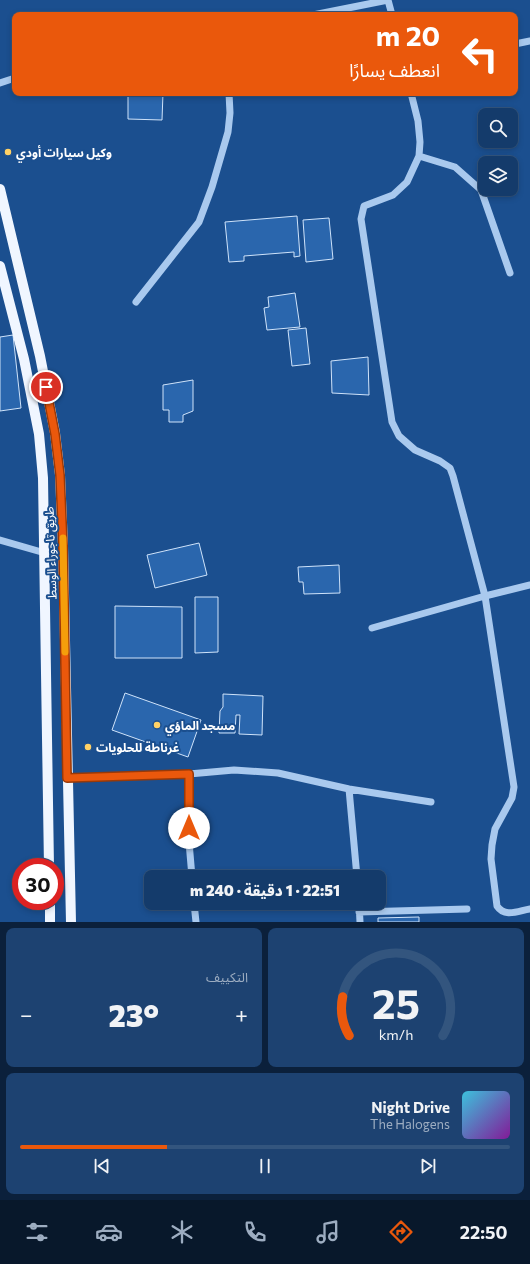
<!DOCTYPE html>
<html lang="ar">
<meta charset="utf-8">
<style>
body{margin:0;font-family:Commissioner,"Noto Sans Arabic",sans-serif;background:#1d4271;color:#f1f3f6;direction:rtl;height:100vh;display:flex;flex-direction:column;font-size:15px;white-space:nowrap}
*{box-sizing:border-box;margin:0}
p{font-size:13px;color:#9dadc1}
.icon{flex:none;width:22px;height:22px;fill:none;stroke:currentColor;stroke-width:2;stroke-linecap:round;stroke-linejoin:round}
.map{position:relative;height:922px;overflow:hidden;direction:ltr}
.panel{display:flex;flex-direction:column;gap:6px;padding:6px;background:#0b203b;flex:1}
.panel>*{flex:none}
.guide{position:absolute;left:12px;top:12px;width:506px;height:84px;border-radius:8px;box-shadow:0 2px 6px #0003,0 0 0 1px #33557e;direction:rtl;background:#ea580c;color:#fff;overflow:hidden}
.fabs{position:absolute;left:478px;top:108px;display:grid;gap:8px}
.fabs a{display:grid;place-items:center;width:40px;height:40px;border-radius:8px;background:#143b6b;box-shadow:0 2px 6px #0003,0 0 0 1px #33557e;font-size:20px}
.speed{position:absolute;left:12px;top:858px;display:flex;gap:8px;font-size:20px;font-weight:700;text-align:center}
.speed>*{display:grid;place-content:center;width:52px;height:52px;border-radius:50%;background:#143b6b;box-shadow:0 2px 6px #0003,0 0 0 1px #33557e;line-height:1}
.speed .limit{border:6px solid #d22;background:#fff;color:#111}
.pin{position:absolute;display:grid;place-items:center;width:34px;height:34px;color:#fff;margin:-17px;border:2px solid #fff;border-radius:50%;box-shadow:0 1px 4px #0007}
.me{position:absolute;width:44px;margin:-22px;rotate:0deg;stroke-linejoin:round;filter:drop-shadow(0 0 3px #0008)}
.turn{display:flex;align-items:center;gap:14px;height:84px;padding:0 12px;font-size:18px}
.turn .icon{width:52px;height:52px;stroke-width:2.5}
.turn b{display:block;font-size:28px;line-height:34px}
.big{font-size:30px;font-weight:800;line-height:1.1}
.panel .tile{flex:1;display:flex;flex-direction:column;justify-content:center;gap:6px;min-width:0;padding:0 14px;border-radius:8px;background:#1d4271}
.panel .dial{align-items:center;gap:0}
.dial svg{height:104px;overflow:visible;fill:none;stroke:#33557e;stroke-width:7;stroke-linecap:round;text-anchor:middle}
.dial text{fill:#f1f3f6;stroke:none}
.song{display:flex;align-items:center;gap:12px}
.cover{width:48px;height:48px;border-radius:6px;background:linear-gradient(135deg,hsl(190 70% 55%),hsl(290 70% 35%))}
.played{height:4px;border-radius:2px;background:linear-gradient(90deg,#ea580c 30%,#33557e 30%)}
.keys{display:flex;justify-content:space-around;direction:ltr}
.heat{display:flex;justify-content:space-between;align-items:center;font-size:22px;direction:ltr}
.panel .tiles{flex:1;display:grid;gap:6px;grid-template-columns:1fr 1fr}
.tile:last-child{grid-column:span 2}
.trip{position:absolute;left:144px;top:870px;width:242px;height:40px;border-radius:8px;background:#143b6b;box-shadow:0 2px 6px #0003,0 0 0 1px #33557e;font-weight:800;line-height:40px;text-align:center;direction:rtl}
.dock{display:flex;height:64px;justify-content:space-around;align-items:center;background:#08182b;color:#9dadc1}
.dock .icon{width:28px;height:28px}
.dock .current{color:#ea580c}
.dock b{font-size:18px;color:#f1f3f6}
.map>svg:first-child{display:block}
.building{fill:#2a66ad;stroke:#cfe3fa}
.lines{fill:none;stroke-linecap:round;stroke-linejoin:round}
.minor{stroke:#a9c9ee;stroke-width:7}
.major{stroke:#f0f6ff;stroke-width:10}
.route-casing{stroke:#983908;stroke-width:10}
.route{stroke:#ea580c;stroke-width:7}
.slow{stroke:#f59e0b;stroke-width:7}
.poi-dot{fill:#ffd166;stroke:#1b4f8f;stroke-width:1.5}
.labels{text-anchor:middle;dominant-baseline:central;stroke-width:4;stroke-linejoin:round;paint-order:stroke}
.poi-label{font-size:12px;font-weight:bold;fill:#fff;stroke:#1b4f8f;text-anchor:start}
.street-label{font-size:12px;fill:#fff;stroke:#1b4f8f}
</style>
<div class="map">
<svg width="530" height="922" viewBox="0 0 530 922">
<rect width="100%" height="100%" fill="#1b4f8f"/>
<path class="building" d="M128,93H163L162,120L128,119Z
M297,216L300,256L294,257V252L244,256V261L229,262L225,222Z
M329,218L333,259L306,262L303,220Z
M295,293L300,327L267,330L264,308L269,307L268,297Z
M306,328L310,364L292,366L288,330Z
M13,335L21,408L0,411V337Z
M368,357L369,395L332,393L331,361Z
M193,380V411L183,415V422H169V410H163V385Z
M199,543L207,575L155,588L147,555Z
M339,565L340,593L304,594L303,582H299L298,567Z
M195,597H218V652L195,653Z
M115,606L182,607V658H115Z
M125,693L201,720L188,757L112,730Z
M223,694L263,696L262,735L239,734L240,715H236L235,733H219L220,711L223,707Z
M419,917V922H378V918Z"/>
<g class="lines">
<path class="minor" d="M388,0L392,15
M313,15L388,0
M515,44L530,41
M0,83L15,78
M411,93L418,121L420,142L419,156L407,182L393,195L364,206L361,219L392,422L399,436L415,450L440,461L450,468L453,476L485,596L514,787L512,798L495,829L492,845L491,859L497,906C505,918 518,911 530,909
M419,156L455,167L481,190L510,273
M136,302L199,222L212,187L228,132L230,113L229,93
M0,540L45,553
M372,628L485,596L530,585
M189,774V842L192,877
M67,778L189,774L234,770L278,773L349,789L431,802
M349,789L357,877
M194,903L196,922
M359,903L360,922
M359,912L467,909"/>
<path class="major" d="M0,189L40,356L55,433L60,475L63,546L71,922
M0,266L24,359L39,434L43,478L49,867
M50,901V922"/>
</g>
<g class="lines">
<defs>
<path id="route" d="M46,387L55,434L60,475L63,546L67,778L189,774V828"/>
</defs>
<use href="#route" class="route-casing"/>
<use href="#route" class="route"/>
<path class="slow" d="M63,538L65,652"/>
</g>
<g class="poi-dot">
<circle cx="8" cy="152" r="4"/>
<circle cx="157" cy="725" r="4"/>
<circle cx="88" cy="747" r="4"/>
</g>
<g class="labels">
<g class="poi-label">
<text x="16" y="152">وكيل سيارات أودي</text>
<text x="165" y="725">مسجد الماؤي</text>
<text x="96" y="747">غرناطة للحلويات</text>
</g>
<g class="street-label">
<text transform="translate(50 553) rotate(-92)">طريق تاجوراء الوسط</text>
</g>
</g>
</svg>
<div class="fabs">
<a><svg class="icon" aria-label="search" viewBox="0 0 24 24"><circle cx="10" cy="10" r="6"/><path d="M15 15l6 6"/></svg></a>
<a><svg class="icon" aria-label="layers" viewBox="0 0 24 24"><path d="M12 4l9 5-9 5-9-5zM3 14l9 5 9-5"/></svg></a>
</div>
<div class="speed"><div class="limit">30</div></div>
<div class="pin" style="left:46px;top:387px;background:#d93025"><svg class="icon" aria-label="arrive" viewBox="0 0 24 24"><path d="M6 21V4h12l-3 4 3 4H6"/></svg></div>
<svg class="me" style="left:189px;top:828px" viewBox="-20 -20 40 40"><circle r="19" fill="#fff"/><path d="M0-13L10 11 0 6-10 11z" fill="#ea580c"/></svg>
<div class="trip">22:51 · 1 دقيقة · 240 m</div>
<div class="guide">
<div class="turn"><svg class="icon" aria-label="left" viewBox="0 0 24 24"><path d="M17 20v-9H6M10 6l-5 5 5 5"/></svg><div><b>20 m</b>انعطف يسارًا</div></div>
</div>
</div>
<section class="panel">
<div class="tiles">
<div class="tile dial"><svg viewBox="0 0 100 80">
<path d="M14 69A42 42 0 1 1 86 69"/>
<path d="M14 69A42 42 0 0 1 9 39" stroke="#ea580c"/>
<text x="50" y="56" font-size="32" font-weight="700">25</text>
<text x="50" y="72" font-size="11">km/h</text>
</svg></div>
<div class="tile"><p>التكييف</p>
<div class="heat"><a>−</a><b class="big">23°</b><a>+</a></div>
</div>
<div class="tile">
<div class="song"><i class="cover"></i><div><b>Night Drive</b><p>The Halogens</p></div></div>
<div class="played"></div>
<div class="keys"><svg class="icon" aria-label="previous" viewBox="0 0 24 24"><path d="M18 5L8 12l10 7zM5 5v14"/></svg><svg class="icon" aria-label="pause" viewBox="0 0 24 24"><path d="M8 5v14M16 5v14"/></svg><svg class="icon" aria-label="next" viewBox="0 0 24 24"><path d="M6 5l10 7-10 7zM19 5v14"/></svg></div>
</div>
</div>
</section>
<nav class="dock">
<b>22:50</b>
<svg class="icon current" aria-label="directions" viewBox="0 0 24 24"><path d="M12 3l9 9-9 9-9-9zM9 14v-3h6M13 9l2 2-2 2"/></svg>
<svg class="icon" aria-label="music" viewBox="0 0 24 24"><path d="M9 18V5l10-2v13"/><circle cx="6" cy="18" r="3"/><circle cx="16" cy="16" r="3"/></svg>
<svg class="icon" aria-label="phone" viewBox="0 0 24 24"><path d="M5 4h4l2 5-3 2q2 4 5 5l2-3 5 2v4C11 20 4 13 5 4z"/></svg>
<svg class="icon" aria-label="climate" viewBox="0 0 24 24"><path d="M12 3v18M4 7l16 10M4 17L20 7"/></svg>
<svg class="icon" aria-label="car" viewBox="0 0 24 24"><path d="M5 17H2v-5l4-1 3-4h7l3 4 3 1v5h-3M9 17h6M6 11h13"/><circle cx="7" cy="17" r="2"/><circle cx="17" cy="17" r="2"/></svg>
<svg class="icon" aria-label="filters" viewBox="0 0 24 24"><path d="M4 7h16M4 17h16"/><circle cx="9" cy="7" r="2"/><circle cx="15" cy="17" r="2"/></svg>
</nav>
